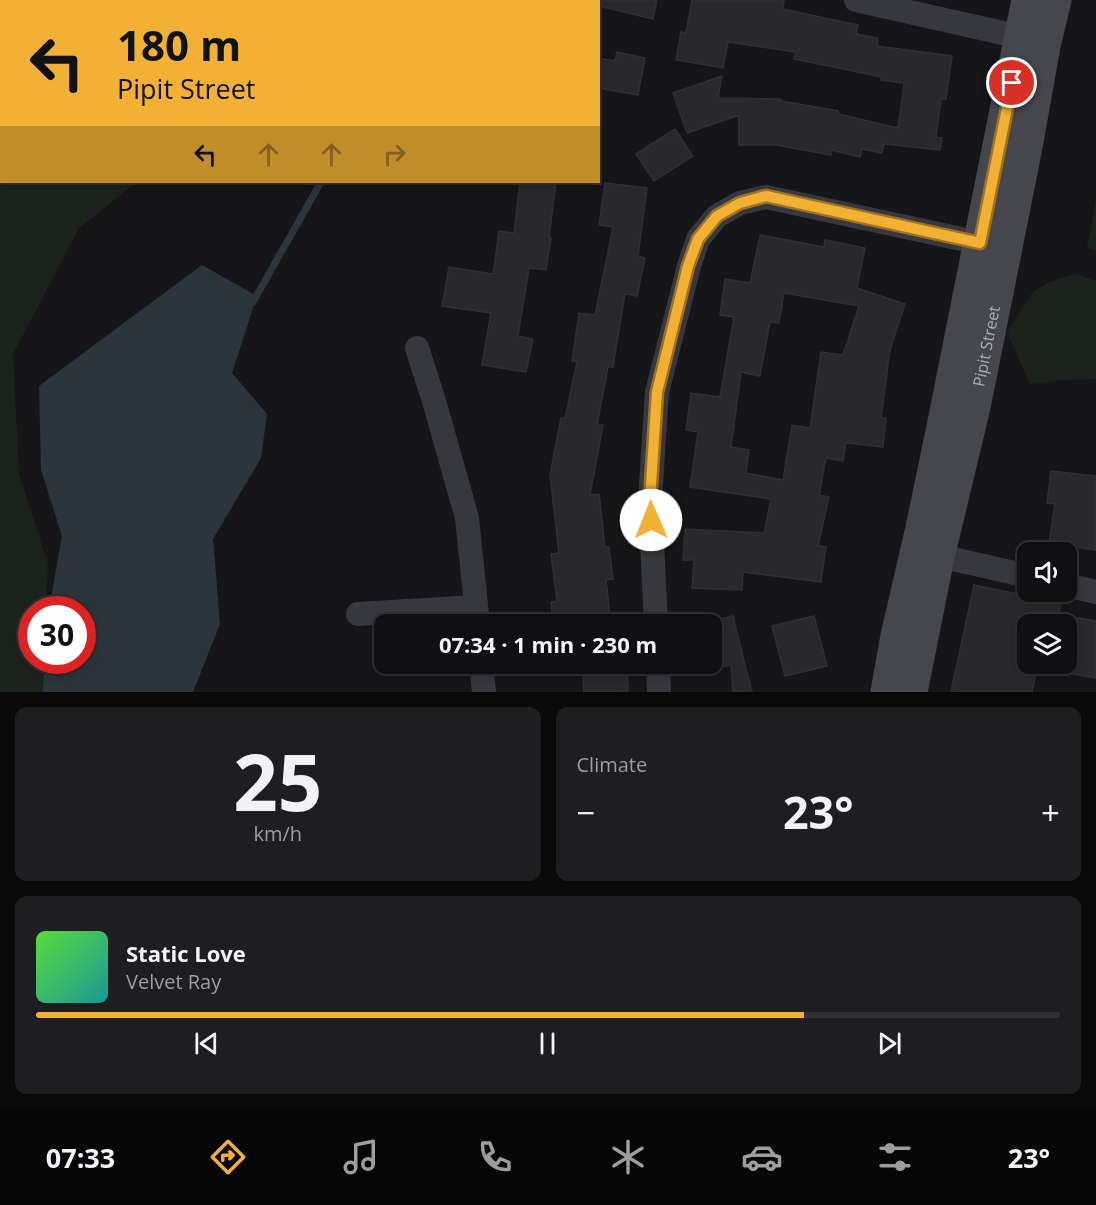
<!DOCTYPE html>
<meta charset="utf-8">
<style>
body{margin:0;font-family:"Open Sans",sans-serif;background:#1e1e20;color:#f1f3f6;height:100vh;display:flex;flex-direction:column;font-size:22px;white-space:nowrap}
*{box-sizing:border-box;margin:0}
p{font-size:20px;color:#9c9d9f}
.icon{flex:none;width:33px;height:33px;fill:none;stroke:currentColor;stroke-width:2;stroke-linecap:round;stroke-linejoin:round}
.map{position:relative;height:692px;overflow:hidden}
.drawer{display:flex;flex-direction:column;gap:15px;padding:15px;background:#09090a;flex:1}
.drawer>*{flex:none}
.top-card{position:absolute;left:0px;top:0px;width:600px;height:183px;box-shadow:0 3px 9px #0003,0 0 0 2px #303032;background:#f2b134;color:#111;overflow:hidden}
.controls{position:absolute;left:1017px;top:542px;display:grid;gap:12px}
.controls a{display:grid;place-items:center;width:60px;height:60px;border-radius:12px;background:#101012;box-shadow:0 3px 9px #0003,0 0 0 2px #303032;font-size:30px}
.speed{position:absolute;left:18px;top:596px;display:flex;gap:12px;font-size:30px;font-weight:700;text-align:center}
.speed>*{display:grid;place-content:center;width:78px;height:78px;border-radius:50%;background:#101012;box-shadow:0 3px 9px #0003,0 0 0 2px #303032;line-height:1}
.speed .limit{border:9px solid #d22;background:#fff;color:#111}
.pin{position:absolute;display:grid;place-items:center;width:51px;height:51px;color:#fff;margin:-26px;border:3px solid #fff;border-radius:50%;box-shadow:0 2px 6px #0007}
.me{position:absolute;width:66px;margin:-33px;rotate:359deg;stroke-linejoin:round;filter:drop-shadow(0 0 4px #0008)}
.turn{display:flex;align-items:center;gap:21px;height:126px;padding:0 18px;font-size:27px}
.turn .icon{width:78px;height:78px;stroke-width:2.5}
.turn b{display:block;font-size:42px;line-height:51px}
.lanes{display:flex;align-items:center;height:57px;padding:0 18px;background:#0003;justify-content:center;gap:30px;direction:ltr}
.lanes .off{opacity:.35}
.big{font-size:45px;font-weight:700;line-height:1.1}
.drawer .card{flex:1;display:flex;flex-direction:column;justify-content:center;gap:9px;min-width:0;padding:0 21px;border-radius:12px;background:#1e1e20}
.drawer .dial{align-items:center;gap:0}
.dial b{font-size:78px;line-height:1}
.song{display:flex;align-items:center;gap:18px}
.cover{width:72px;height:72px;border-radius:9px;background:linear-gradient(135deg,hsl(110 70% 55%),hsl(180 70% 35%))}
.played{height:6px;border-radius:3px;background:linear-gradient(90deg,#f2b134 75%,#303032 75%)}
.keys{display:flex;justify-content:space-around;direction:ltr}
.heat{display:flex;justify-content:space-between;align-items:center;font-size:33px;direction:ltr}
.drawer .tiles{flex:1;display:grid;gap:15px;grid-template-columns:1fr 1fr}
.card:last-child{grid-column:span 2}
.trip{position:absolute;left:374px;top:614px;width:348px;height:60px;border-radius:12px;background:#101012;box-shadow:0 3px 9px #0003,0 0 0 2px #303032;font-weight:700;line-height:60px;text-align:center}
.dock{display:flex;height:96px;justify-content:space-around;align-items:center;background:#060607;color:#9c9d9f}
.dock .icon{width:42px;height:42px}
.dock .on{color:#f2b134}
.dock b{font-size:27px;color:#f1f3f6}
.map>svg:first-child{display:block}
.green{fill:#1c231d}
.water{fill:#2c353c}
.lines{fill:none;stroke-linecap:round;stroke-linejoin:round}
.stream{stroke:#2c353c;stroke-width:7}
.building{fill:#29292c;stroke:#303034;stroke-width:1.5;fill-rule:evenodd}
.street{stroke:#37383d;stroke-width:24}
.secondary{stroke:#45474d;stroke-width:33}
.route-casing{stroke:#9d7322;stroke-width:15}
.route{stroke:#f2b134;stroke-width:10}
.labels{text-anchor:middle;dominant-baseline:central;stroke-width:6;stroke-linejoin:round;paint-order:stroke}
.street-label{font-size:16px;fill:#a8adb8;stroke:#111113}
</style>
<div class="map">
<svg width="1096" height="692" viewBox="0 0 1096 692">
<rect width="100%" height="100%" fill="#161618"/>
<path class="green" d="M0,0H58L60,1L2,2V182H137L79,228L13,354L19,474L48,564L46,609H32V660H44L43,692H0Z
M1096,200V250L1087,248Z
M1076,274L1096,281V379L1062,380L1030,384L1007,332L1032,293L1049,282Z"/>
<path class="water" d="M202,265L257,296L232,373L267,414L261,458L213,539L220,624L193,692H43L44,660H82V609H49L62,536L41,470L39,386Z"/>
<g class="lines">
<path class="stream" d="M330,2L331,0
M253,302L321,182"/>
</g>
<path class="building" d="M603,0H657L653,19L603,7Z
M692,0H784L783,9L858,25L856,34L878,38L877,46L952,56L946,99H941L936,137L942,138L940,150L884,144L882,153L862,149L860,157L831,150V155L776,145H739V115L687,133L673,93L722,76L718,98L781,99V101L838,111V114L898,128L904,83L881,80L882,77L794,59L796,52L728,42L723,68L676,60L681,32L686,33Z
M617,52L645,58L638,95L598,88V58L615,61Z
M675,129L693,156L654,181L636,154Z
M520,182H556L549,237L551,238L546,270L529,268L518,336L533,339L526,372L482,365L491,313L442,306L449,267L493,274L499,231L514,233Z
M605,183L647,188L638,256L645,258L637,296L625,294L613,367H608L597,424L603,425L590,495L599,494L605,547H609L613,579L606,580L611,624H553L551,602L557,601L551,554L559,553L550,475L561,418H565L577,362L572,361L579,313L595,315L613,227L599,225Z
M760,235L824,247L825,240L865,248L857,288L905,304L890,350L881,418H886L883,447L846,443L843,461L826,458L819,495L829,497L818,546L826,547L821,582L743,572L742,590L692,588L694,560H683L685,529L764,533L771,499L690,487L698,432L686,430L691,393L720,397L734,317L720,315L725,279L750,283ZM784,293L859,306L843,355L821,352L810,428L792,425L783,480L746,473L749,450L731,447L741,372L760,376L770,322L779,323Z
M1051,471L1096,476V550L1049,543L1055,504L1047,503Z
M974,585L1061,603L1057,624H1028V663H1038L1032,692H951Z
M733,616L744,661L752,692H733L731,665L711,669V621Z
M814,616L827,666L785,676L772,626Z
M1066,616L1096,621V678L1067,673Z
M582,663H627L628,691L584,692Z"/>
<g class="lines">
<path class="street" d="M856,0L1021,37
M417,348L434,401L467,518L478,624
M922,552L1028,576
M1066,585L1096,592
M358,614L476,607
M656,624L650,500L657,392L689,266L698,239L717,216L740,203L766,197L980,243
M481,663L484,692
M658,663L659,692"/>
<g class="secondary">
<path d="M887,692L897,636L922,528L945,417L1028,0"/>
<path id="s1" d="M911,692L938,557L974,407L1026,147L1044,46L1055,0"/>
</g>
</g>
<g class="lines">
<defs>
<path id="route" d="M651,520L650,500L657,392L688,266L698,239L717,216L740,203L766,196L980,243L1012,83"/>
</defs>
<use href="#route" class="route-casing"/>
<use href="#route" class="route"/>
</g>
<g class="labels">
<g class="street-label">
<text stroke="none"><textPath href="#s1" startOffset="354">Pipit Street</textPath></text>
</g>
</g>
</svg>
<div class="controls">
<a><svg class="icon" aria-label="sound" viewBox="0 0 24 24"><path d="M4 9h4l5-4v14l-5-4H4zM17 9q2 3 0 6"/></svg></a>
<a><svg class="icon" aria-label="layers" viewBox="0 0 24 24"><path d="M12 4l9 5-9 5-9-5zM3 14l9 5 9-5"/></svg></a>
</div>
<div class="speed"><div class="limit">30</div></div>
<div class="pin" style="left:1012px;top:83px;background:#d93025"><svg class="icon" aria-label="arrive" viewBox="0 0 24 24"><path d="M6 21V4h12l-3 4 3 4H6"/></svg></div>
<svg class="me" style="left:651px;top:520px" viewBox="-20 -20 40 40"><circle r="19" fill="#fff"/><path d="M0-13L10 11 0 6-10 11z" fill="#f2b134"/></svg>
<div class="trip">07:34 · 1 min · 230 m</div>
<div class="top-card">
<div class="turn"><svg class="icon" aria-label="left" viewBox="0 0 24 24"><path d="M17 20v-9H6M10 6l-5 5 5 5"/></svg><div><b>180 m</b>Pipit Street</div></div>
<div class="lanes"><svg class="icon" aria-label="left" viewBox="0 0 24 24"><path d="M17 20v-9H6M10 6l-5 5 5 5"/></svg><svg class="icon off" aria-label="ahead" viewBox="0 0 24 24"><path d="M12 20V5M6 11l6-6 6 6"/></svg><svg class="icon off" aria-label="ahead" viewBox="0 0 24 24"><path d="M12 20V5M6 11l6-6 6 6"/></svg><svg class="icon off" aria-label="right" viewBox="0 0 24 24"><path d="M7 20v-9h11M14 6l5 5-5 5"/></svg></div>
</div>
</div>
<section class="drawer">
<div class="tiles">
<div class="card dial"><b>25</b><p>km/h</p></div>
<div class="card"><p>Climate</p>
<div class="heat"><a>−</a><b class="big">23°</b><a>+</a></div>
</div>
<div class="card">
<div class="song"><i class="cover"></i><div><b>Static Love</b><p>Velvet Ray</p></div></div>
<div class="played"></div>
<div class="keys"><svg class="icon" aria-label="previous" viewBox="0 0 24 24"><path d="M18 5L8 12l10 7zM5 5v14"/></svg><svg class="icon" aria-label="pause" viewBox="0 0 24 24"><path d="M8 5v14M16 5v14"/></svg><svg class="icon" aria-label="next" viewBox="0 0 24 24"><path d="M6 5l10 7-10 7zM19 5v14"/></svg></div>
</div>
</div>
</section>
<nav class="dock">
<b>07:33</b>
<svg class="icon on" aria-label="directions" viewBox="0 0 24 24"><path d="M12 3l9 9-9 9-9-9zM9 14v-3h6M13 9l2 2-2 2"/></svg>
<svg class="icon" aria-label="music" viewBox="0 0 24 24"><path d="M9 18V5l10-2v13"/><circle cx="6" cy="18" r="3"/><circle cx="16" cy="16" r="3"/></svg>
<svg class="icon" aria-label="phone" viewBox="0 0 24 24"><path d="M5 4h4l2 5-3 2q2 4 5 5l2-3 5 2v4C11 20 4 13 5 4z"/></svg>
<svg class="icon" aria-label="climate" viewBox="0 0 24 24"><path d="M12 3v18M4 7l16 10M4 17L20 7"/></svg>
<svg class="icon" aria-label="car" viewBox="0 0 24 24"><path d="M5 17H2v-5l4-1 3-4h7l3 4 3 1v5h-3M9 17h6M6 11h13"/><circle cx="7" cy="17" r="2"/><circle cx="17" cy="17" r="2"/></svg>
<svg class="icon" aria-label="filters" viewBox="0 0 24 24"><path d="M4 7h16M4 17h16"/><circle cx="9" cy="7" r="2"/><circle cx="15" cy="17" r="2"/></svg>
<b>23°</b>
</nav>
